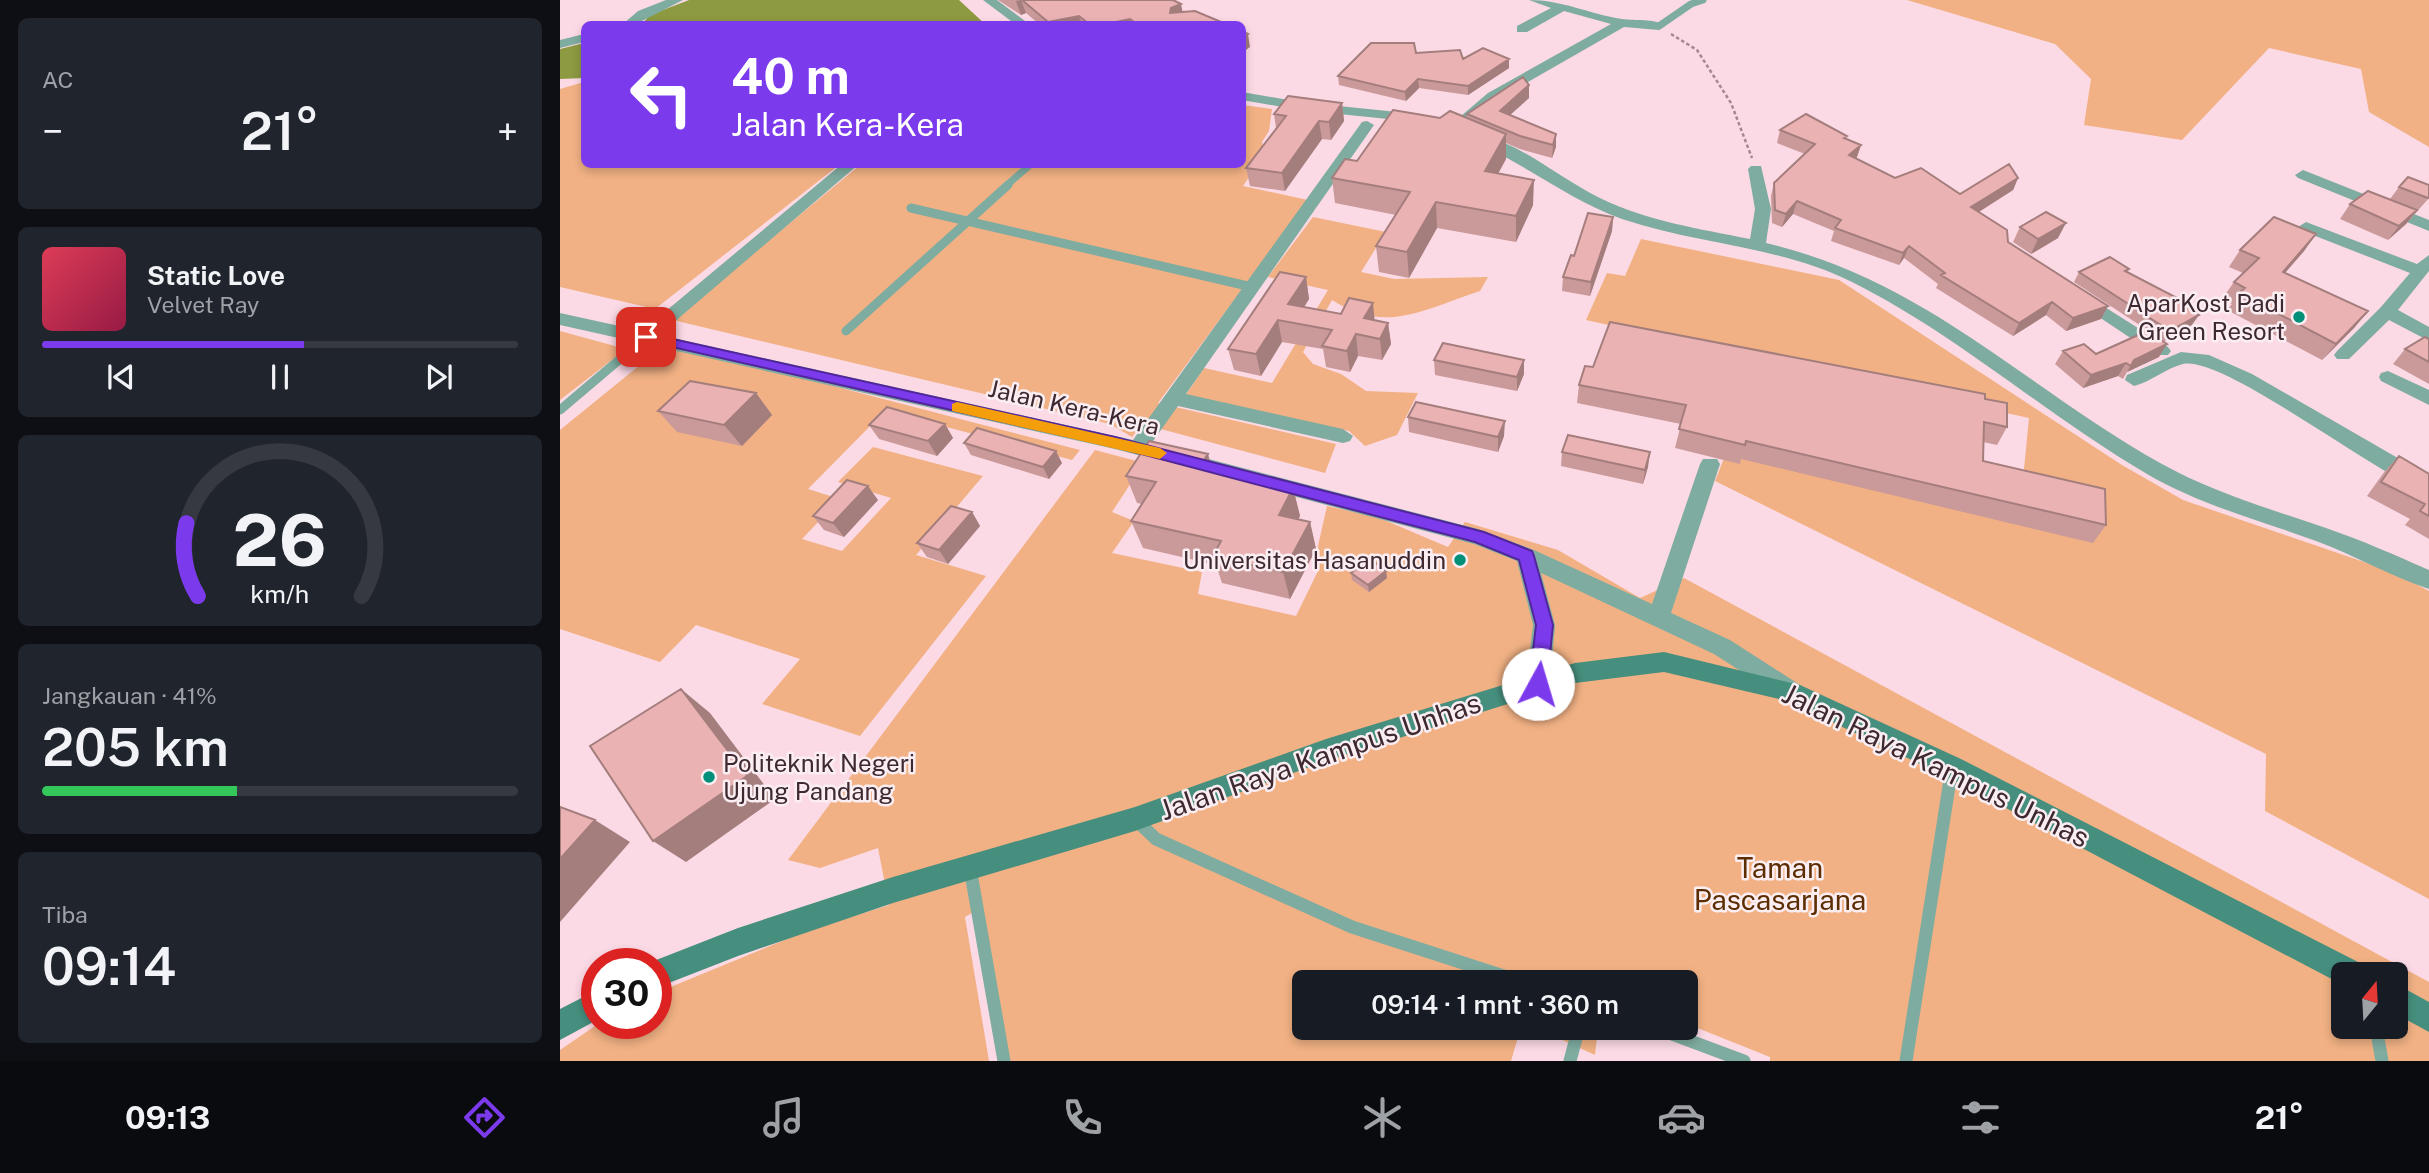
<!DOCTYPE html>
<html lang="id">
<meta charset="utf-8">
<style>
body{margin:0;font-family:"Public Sans",sans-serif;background:#20242c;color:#f1f3f6;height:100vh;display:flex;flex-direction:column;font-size:26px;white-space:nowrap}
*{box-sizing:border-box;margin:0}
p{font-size:23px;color:#9ea1a6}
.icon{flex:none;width:38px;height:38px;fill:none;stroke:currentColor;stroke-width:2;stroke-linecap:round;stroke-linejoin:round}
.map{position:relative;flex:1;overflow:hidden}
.drawer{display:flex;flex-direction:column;gap:18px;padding:18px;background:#0d0f14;width:560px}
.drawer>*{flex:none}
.top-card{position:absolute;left:21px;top:21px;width:665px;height:147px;border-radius:10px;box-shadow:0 4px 10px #0003;background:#7c3aed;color:#fff;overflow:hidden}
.needle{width:46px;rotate:18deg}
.controls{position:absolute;left:1771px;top:962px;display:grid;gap:14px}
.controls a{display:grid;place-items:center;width:77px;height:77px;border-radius:10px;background:#171b24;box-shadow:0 4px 10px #0003;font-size:35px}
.speed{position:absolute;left:21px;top:948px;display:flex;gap:14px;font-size:35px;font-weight:700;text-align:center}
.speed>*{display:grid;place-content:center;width:91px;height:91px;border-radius:50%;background:#171b24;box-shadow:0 4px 10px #0003;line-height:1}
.speed .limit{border:10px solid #d22;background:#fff;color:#111}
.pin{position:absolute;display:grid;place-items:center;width:60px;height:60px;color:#fff;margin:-30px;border-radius:14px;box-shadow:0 4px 10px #0006}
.me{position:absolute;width:77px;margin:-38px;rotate:6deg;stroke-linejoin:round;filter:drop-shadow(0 0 5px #0008)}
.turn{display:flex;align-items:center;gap:24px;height:147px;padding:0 35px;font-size:32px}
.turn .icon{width:91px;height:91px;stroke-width:2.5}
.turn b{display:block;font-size:49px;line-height:60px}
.big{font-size:52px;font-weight:600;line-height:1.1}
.drawer .widget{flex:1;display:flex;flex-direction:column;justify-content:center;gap:10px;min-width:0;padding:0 24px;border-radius:10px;background:#20242c}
.drawer .dial{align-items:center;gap:0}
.dial svg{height:182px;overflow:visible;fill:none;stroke:#363941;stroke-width:7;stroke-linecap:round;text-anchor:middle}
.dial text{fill:#f1f3f6;stroke:none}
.song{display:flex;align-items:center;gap:21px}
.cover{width:84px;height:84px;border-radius:10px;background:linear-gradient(135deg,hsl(350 70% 55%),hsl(340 70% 35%))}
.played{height:7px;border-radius:4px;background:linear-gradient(90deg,#7c3aed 55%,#363941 55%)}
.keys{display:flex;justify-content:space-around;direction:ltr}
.heat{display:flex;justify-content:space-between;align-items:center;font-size:38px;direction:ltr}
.charge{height:10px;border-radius:5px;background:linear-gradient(90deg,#34c759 41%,#363941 0)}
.trip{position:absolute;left:732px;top:970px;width:406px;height:70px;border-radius:10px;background:#171b24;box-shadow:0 4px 10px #0003;font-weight:600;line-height:70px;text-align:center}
.dock{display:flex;height:112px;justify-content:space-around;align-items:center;background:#090b0e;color:#9ea1a6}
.dock .icon{width:49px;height:49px}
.dock .current{color:#7c3aed}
.dock b{font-size:32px;color:#f1f3f6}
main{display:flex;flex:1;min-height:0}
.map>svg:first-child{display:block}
.green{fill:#f1b184;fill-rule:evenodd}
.water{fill:#8d9a41}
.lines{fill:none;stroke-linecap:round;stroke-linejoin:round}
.path{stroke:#a48891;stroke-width:2.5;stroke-dasharray:3.5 2.5;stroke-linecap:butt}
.lane-far2{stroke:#7faca0;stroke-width:7}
.lane-far1{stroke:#7faca0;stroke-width:9}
.lane{stroke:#7faca0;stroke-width:13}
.street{fill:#7faca0;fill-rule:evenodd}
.secondary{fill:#468f7e;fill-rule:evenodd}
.wall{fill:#ca999a}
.shaded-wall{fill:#a47d7d}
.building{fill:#ebb2b3;stroke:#a47d7d;stroke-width:2}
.route{fill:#7c3aed;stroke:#51269a;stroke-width:2}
.slow{fill:#f59e0b}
.poi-dot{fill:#008f79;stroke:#faeef2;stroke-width:2.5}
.labels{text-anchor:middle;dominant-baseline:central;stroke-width:5;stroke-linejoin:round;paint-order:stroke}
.poi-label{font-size:24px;fill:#3e2931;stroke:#faeef2;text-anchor:end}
.street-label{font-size:24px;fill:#3e2931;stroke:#faeef2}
.near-street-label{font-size:28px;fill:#3e2931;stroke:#faeef2}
.near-park-label{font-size:28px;fill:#5c2d00;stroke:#faeef2}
</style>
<main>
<section class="drawer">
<div class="widget"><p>AC</p>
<div class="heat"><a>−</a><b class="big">21°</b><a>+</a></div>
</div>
<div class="widget">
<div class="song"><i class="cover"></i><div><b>Static Love</b><p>Velvet Ray</p></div></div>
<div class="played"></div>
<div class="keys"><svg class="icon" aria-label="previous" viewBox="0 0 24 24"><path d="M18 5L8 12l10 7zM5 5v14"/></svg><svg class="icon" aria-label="pause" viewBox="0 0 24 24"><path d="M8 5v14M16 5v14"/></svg><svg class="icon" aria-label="next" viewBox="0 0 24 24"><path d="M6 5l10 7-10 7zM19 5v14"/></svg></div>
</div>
<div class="widget dial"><svg viewBox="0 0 100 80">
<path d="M14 69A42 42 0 1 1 86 69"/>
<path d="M14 69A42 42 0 0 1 9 37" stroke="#7c3aed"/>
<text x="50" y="56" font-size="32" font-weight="700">26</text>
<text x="50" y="72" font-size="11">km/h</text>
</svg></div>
<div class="widget"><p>Jangkauan · 41%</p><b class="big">205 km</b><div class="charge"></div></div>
<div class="widget"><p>Tiba</p><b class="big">09:14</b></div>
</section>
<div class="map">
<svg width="1869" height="1061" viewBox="0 0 1869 1061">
<rect width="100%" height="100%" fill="#fcdae5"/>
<path class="green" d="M1347,0H1869V147L1809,112L1801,69L1709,48L1622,140L1524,125L1531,79L1495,44Z
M24,82V164L279,165L95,309L0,287V89Z
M683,105L712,109L709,131L702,142L705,153L683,186L748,200L598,403L776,444L765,473L582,424L572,437L550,424L113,320L300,165L682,164Z
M753,217L826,232L801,272L834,279L928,277L920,291C864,309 826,335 772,300L743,352L753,364L781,374L806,391L858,393L837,435L805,446L789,431L625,396L644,368L712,383L768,290L708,277Z
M1081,239L1279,280L1562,465L1623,500L1836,573L1869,591V899L1705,811L1706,754L1155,481L1181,416L1462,489L1469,418L1026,320L1047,273L1065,276Z
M0,331L66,349L0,400Z
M107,343L520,450L512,460L325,411L248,489L280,499L242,539L282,551L331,498L278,482L313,447L423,476L356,555L426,576L300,736L202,704L240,659L136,625L100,662L0,629V430Z
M535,450L584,463L552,512L574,521L552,553L642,572L638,594L736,616L759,569L758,546L767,506L817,517L888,547L905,522L998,550L1080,598L1124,578L1869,982V1061H1210V1057L1125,1023V982H744V1027H961L951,1061H441L415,911L405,917L429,1061H0V1050L38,1024H96V993L244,932L329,905L318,848L260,868L228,860ZM1783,975H1836V1027H1783Z
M974,1027H1038L1035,1055Z"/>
<path class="water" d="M129,0H399L425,24H82L90,15Z
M24,43V78L0,79V49Z"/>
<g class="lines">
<path class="path" d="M1111,34L1137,50L1171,103L1192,158"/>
<path class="lane-far2" d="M1099,26L1131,4L1143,0
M446,186L471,164"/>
<path class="lane-far1" d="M351,208L692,287
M286,331L448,185
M0,410L86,337"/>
<path class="lane" d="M575,819L596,839L792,927L962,982
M410,868L444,1061
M1093,1027L1184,1061
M1816,1027L1822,1061
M1010,1061L1019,1027
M1346,1061L1392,767"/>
<path class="street" d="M106,0H123L76,24H63L78,11Z
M423,0H437L469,24H455Z
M969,0C1002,0 1030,14 1062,19C1075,21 1095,18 1105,26L1099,30L1064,27L938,99L911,122H901V116L928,93L1051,24L1004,11L967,32H957V26L991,8Z
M24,34V42L0,48V40Z
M682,92L740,102L857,114L864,118L857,122L740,110L682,100Z
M807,121L814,125L626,394L783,429L793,436L790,441L783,443L618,406L591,444L918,529L974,550L1092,604L1140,464L1143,459H1157L1160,464L1111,613L1170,640L1240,685L1244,692L1240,699L1232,702L1224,699L1154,654L981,573L995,625L990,684L986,691L978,694L970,691L966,684L973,625L957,561L914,544L555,449L0,325V313L82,331L282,164H299L99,335L573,440L802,122Z
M921,135C964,145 1000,179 1040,198C1087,221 1140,229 1190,239L1195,209L1188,169L1191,166H1201L1211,209L1206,243C1367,281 1464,387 1602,464C1654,493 1711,509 1766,528C1801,540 1835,555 1869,570V589C1830,576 1794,555 1756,541C1699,520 1640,505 1587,474C1486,415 1398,335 1292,282C1220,246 1139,245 1062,219C1010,200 966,165 916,142L914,139Z
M1743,170L1869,220V231L1738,178L1735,175Z
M1746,222L1857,264L1869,255V271L1838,310L1869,327V341L1829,320L1789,359H1777L1774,355L1777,351L1821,307L1850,273L1740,230L1738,227Z
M1521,292L1608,347L1611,351L1608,355H1596L1515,301L1512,297L1515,293Z
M1621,352L1649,355L1692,374L1869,476V493C1818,477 1664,355 1623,364C1606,368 1591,382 1574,386L1565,380L1567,375Z
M1828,371L1869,390V405L1821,381L1819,377L1821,373Z"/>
<path class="secondary" d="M1104,652L1240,685L1401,759L1804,965L1808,975H1783V985L1383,775L1228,701L1104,672L1015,683L766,761L575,831L333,903L178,956L96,988V964H86L178,928L333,877L575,807L766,739L1015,663Z
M1836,984L1869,1002V1032L1836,1014Z
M37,990V1020L0,1040V1009Z"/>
</g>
<path class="wall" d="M438,0H613L623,12L666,24H479L466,13L461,15Z
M856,53L903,59L949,68L908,95L859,88L846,101L779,85L778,76Z
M969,98L950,115L996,147L992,158L960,149L946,143V159L938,174L973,205L956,242L877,228L849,278L819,272L816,246L836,215L775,203L772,178L797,161L880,118H907V114Z
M782,103L784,121L771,140L762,139L725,191L690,186L686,168L716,128L714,114Z
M1220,130L1286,139L1301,145L1296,159L1335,178L1400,194L1458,178L1453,190L1419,212L1448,242L1548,306L1541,319L1506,331L1486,315L1453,336L1376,288L1378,284L1344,258L1339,265L1271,241L1274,231L1233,214L1222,227L1212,223L1211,196L1214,183L1245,154L1217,143Z
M1839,187L1869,198L1846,224L1828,240L1780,219L1790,204L1830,199Z
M1053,217L1052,231L1030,296L1002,291L1003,277L1014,256Z
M1460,227L1498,238L1471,254L1453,242Z
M1756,234L1744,251L1725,273L1808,311L1794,328L1762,360L1667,310L1672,304L1662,299L1674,282L1683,273L1669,267L1680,250Z
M1519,272H1567L1619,299L1618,302L1632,325L1604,341L1514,282Z
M746,277L749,299L744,307L828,323L831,344L822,360L798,356L790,372L766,367L763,349L722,342L701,376L674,370L668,349Z
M1869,339V384L1833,364L1845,349Z
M1503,351L1536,354L1599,357L1567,372L1563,379L1558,376L1523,388L1495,364Z
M874,360L964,374L957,391L875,375Z
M1033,367L1425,399L1447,427L1437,445L1423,442V461L1546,525L1533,543L1181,459L1180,464L1115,448L1121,424L1017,403L1019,385Z
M196,393L212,415L182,446L117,432L98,411Z
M848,417L944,436L938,452L849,432Z
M385,424L393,438L377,456L319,439L309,425Z
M404,443L502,463L489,479L411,455Z
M1002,452L1088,467L1083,484L1001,466Z
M1839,456L1869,474V539L1845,525L1850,519L1807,496L1825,471Z
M653,470L733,488L740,516L738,519L750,522L756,549L730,599L662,583L656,565L583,548L571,521L582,504L577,503L566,476Z
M318,500L284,537L264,530L253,516Z
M412,512L420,526L388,564L367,557L357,543Z
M826,571L827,578L809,592L792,580L791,573Z"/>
<path class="shaded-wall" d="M461,0L466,13L461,15L456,1Z
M621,4L624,18L610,13L611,8Z
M519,16L522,24H489L488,22Z
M570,19L571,24H546Z
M688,34L690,47L682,53V37Z
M949,59V68L908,95V86Z
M858,79L859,88L846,101L845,92Z
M969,85V98L940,124V111Z
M782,103L784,121L771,140L769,122Z
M759,121L762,139L725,191L722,173Z
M946,134V159L925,197V171Z
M996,134V147L992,158L993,145Z
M1301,145L1297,157L1286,168L1289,155Z
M1458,178L1453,190L1406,220L1411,207Z
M974,180L973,205L956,242V216Z
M1237,201L1233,214L1222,227L1226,214Z
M876,202L877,228L849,278L847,252Z
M1857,210L1846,224L1828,240L1839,226Z
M1053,217L1052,231L1030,296L1031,282Z
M1506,223L1498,238L1471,254L1478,239Z
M1756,234L1744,251L1711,289L1723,272Z
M1349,246L1344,258L1339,265L1343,253Z
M746,277L749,299L734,323L728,304Z
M1492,302L1486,315L1453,336L1459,323Z
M813,303L815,324L804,318Z
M1548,306L1541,319L1506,331L1513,318Z
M1808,311L1794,328L1762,360L1776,344Z
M1639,315L1632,325L1604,341L1610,331Z
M718,320L722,342L701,376L696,354Z
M828,323L831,344L822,360L820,339Z
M796,334L798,356L790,372L787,351Z
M1607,344L1599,357L1567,372L1574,360Z
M964,360V374L957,391V377Z
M1566,363L1558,376L1523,388L1531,375Z
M196,393L212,415L182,446L164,425Z
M945,421L944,436L938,452V437Z
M385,424L393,438L377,456L368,441Z
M496,451L502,463L489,479L483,467Z
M1090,452L1088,467L1083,484L1085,470Z
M648,454L656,482L639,467Z
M308,486L318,500L284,537L273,523Z
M733,488L740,516L726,542L719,515Z
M412,512L420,526L388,564L379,550Z
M750,522L756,549L730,599L723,572Z
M826,571L827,578L809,592L808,585Z
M121,689L150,713L215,799L126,862L93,841Z
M35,820L70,842L0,922V859Z"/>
<path class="building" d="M462,0H613L621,4L611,8L610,13L635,11L666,24H577L570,19L546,24H529L519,16L488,22Z
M682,31L688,34L682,37Z
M811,43H854L856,53L900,50L903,59L923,48L949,59L908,86L858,79L845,92L778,76Z
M963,77L969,85L940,111L996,134L993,145L960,136L907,114Z
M728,96L782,103L769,122L759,121L722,173L686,168L726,116L714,114Z
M833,110L880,118L890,111L946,134L925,171L974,180L956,216L876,202L847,252L816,246L850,192L772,178L785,159L797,161Z
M1246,114L1287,136L1284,138L1301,145L1289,155L1335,178L1361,168L1400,194L1449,164L1458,178L1411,207L1447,230L1448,242L1548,306L1513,318L1492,302L1459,323L1381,275L1385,273L1349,246L1343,253L1275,228L1281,220L1237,201L1226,214L1215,210L1214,183L1255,144L1220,130Z
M1848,177L1869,185V197L1868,198L1839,187Z
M1808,191L1857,210L1839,226L1790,204Z
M1486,212L1506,223L1478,239L1460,227Z
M1028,213L1053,217L1031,282L1003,277L1011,255L1014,256Z
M1714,217L1756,234L1723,272L1808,311L1776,344L1679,293L1685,288L1674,282L1699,258L1680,250Z
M1550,257L1569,269L1565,271L1619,299L1617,301L1639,315L1610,331L1519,272Z
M720,272L746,277L728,304L781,314L789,298L813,303L804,318L828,323L820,339L796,334L787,351L762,346L772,330L718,320L696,354L668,349Z
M1050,322L1425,394V399L1447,403V427L1424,422L1423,461L1545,489L1546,525L1186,441L1185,445L1119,429L1126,405L1019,385L1025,366L1033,367Z
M1587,331L1607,344L1574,360L1571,366L1566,363L1531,375L1503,351L1524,344L1536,354Z
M1865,337L1869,339V362L1845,349Z
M883,343L964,360L957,377L874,360Z
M130,381L196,393L164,425L98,411Z
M856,402L945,421L938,437L848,417Z
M327,407L385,424L368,441L309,425Z
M417,428L496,451L483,467L404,443Z
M1008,435L1090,452L1085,470L1002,452Z
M589,441L648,454L639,467L733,488L719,515L750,522L723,572L653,556L661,541L571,521L596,482L566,476Z
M1839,456L1869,474V516L1860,511L1865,504L1821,482Z
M287,480L308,486L273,523L253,516Z
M391,506L412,512L379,550L357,543Z
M809,558L826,571L808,585L791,573Z
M121,689L187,776L93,841L30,746Z
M0,807L35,820L0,859Z"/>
<path class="route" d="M86,333L555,437L924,532L972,551L974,556L993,625L987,684L978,692L969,684L976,625L959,560L915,542L555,447L81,340V334Z"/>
<path class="slow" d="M397,402L600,448L607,453L600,459L392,411V404Z"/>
<g class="poi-dot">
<circle cx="1739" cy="317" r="7"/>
<circle cx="900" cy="560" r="7"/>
<circle cx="149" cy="777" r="7"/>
</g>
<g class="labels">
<g class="poi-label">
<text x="1725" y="303">AparKost Padi<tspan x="1725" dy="28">Green Resort</tspan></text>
<text x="886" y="560">Universitas Hasanuddin</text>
<text x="163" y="763" text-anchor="start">Politeknik Negeri<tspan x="163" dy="28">Ujung Pandang</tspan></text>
</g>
<g class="street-label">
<text transform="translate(514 407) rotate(13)">Jalan Kera-Kera</text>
</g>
<g class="near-street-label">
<text transform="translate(760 756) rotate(-19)">Jalan Raya Kampus Unhas</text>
<text transform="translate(1376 765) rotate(26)">Jalan Raya Kampus Unhas</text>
</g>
<g class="near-park-label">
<text x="1220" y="867">Taman<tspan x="1220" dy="32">Pascasarjana</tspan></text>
</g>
</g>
</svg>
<div class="controls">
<a><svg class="needle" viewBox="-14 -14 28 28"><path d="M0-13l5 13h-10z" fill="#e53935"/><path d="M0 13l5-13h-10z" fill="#9ea1a6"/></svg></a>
</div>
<div class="speed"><div class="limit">30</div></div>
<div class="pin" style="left:86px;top:337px;background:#d93025"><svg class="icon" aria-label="arrive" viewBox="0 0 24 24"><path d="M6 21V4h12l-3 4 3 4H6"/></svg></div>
<svg class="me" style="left:978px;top:684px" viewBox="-20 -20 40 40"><circle r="19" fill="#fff"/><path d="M0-13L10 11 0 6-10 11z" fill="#7c3aed"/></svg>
<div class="trip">09:14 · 1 mnt · 360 m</div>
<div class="top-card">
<div class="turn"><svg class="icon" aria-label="left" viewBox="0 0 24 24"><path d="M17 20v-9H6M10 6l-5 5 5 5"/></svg><div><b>40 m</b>Jalan Kera-Kera</div></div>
</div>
</div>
</main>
<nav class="dock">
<b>09:13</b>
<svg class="icon current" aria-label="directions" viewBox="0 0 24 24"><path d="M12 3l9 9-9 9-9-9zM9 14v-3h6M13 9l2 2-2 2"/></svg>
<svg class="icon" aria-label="music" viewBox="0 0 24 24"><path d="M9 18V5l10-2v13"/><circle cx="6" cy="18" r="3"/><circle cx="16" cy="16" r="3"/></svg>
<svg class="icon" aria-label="phone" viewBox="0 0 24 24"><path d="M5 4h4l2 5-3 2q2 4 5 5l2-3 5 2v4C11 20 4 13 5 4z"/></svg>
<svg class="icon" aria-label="climate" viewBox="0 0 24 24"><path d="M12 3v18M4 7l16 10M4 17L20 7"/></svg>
<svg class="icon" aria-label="car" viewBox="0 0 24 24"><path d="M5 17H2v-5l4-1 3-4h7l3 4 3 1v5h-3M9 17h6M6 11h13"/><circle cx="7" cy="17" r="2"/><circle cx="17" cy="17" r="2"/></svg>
<svg class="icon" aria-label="filters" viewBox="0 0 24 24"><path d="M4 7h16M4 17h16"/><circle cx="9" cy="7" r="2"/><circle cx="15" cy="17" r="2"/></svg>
<b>21°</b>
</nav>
